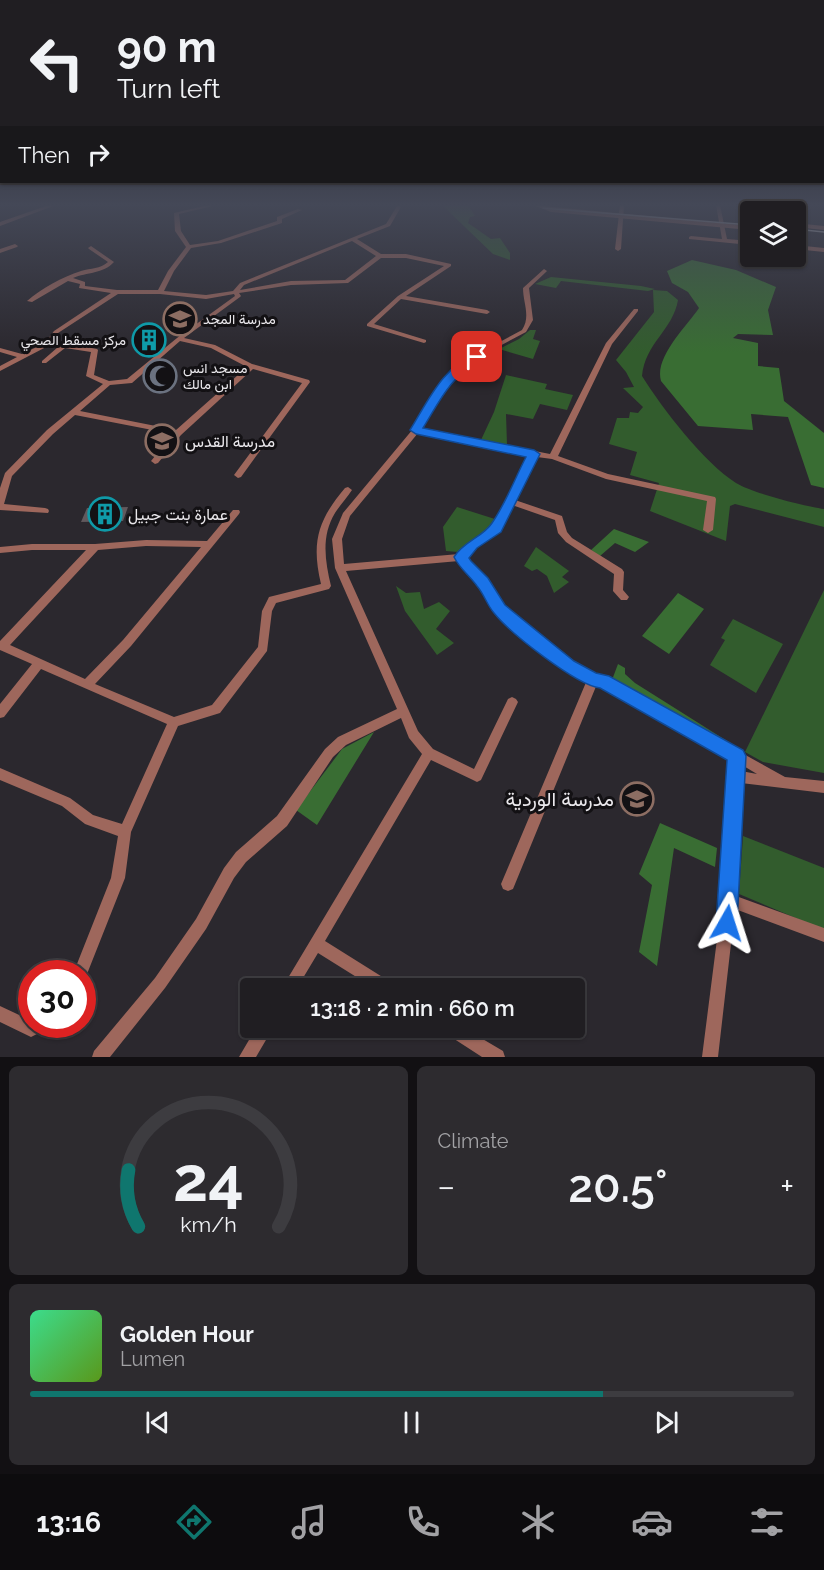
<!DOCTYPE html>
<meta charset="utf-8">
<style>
body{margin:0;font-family:Raleway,Vazirmatn,sans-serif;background:#2d2b2f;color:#f1f3f6;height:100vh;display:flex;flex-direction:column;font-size:22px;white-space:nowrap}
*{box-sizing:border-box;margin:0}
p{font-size:20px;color:#a2a2a5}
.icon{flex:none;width:33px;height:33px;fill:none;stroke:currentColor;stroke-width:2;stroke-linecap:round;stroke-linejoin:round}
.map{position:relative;height:1057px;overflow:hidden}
.side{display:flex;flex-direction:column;gap:9px;padding:9px;background:#121013;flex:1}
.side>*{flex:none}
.guide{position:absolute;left:0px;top:0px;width:825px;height:183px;box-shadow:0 2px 4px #0004,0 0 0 2px #3d3c40;background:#201e22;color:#f1f3f6;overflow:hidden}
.tools{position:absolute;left:740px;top:201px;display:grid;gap:12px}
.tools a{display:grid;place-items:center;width:66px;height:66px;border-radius:6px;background:#201e22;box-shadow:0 2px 4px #0004,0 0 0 2px #3d3c40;font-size:30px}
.speed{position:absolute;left:18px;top:960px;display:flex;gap:12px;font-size:30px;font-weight:700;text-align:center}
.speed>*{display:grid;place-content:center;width:78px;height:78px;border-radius:50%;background:#201e22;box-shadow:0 2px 4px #0004,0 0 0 2px #3d3c40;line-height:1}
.speed .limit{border:9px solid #d22;background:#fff;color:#111}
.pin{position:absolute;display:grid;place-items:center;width:51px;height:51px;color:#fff;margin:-26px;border-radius:12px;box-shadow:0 3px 9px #0006}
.me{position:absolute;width:66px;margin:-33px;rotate:6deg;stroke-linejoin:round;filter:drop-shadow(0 0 4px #0008)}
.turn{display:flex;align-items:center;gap:21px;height:126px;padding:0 18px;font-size:27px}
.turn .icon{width:78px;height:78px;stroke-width:2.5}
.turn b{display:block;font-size:42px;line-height:51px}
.then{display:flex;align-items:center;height:57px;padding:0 18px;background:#0003;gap:12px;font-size:22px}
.big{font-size:45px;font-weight:600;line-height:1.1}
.side .widget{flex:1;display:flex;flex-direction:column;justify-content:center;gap:9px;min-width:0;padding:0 21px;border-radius:9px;background:#2d2b2f}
.side .dial{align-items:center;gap:0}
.dial svg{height:156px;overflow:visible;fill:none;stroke:#3d3c40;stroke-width:7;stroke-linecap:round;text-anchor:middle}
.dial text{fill:#f1f3f6;stroke:none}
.song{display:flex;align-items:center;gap:18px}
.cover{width:72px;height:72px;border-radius:9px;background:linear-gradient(135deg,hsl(150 70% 55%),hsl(90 70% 35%))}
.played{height:6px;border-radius:3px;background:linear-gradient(90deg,#0f766e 75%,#3d3c40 75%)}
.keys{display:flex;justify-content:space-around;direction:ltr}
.heat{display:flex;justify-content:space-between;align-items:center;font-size:33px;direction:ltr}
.side .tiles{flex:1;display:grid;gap:9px;grid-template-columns:1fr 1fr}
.widget:last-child{grid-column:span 2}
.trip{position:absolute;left:240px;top:978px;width:345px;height:60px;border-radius:6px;background:#201e22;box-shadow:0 2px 4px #0004,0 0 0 2px #3d3c40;font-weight:600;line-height:60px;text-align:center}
.tabs{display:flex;height:96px;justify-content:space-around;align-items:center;background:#0d0c0e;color:#a2a2a5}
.tabs .icon{width:42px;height:42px}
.tabs .current{color:#0f766e}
.tabs b{font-size:27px;color:#f1f3f6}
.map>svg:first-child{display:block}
.green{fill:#325c2d}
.forest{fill:#396d33}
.building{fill:#61595d}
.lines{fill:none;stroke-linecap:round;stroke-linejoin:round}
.minor{fill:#9e675c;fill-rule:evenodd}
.tertiary{fill:#9e675c;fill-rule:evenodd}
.tram{stroke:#c5c3c7;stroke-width:1.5}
.route{fill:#1a73e8;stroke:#114b97;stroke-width:1.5}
.labels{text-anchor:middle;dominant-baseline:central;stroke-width:6;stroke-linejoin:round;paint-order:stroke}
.far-poi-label{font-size:14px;fill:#eae8ec;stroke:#131114;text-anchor:start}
.poi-label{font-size:16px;fill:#eae8ec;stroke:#131114;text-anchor:start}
.near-poi-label{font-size:20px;fill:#eae8ec;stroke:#131114;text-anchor:end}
</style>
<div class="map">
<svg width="824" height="1057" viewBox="0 0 824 1057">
<rect width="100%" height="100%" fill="#2b282e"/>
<path class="green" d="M442,205H468L475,216L470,217L468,223L491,239L500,238L510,253V260L493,254Z
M551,277L641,286L655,289L648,291L561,281L556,288L535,284Z
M653,290L667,291L678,300C673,330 645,343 642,376C662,408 704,463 736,483C752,493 804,506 824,509V527L735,504L730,506L726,541L650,511L659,483L630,475L637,452L609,444L617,418H629L630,412L638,413L643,407L623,388L634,387L626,372L616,360L654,312Z
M530,330H536L533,339L540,341L533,359L499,349L519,339Z
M506,375L547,384L545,389L573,395L567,410L540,404L533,419L506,414L507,445L481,440L494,412Z
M457,507L498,520L458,552L446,551L443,527Z
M536,547L569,571L562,577L569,582L554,593L547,576L537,569L532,571L524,566Z
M396,586L406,593L420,592L424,609L439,602L450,611L436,629L454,643L437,655L405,611Z
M824,590V773L763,762L745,752Z
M733,619L783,644L756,693L710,665L725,640L721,638Z
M743,836L824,868V930L739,894Z"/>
<path class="forest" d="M692,260L736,270L776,287L768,310L773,335L738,334L733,338L758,343V366L779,368L784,401L824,433V488L811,485L788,417L751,414L753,430L698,426L661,381C654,357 687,326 699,308L688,292L672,283L667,271Z
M614,529L649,542L635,552L615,543L600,556L591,550Z
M678,593L704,609L669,654L642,636Z
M618,664L625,668V674L635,683L735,746L730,750L612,680Z
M374,732L317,825L296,810L342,749Z
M660,823L717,848L715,867L674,848L657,966L639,952L652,885L639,874Z"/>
<path class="building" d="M128,507L123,521L81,522L87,508Z"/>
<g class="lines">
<path class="minor" d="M49,205H56L0,226V222Z
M208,205H217L179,214L181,231L190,245L218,241L277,221V217L298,209L302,210L282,219V223L221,243L191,248L174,271L164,291L206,295L233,291L240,283L386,224L397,206H399L401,207L390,226L357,239L381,254H406L451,264V266L406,296L487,310L490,312L487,314L401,299L374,324L426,340V342L424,343L367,326V324L398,296L444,266L406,258H381L348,283L291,285L239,293L241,296L240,297L184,338L215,345L252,364L309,380L310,382L241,477L238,478L234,475L302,383L253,369L181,435L158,463L155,464L151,461L173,434L75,415L53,434L12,476L4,504L45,508L48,509L49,511L48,513L0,510V488L5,473L47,430L103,384L86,376L91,352L65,348L46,363H42V361L58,347L48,346L0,371V366L17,357L0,352V348L22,354L45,343L54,331L111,293L79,288L80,284L68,281L32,302L27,301C42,288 62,277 81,271C91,268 100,269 108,262L89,249L88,248L91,246L114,262C103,274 87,272 73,278L85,282V286L117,290H158L168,271L186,247L175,231L174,213ZM352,241L376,256L345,280L291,281L240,290L244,285ZM118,294H160L206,299L234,294L235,296L177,338L127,379L109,381L94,375L98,350L97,349L65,343H51L58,333ZM180,341L211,348L247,367L176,430L80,411L110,385L132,383Z
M620,205H624L621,249L618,251L615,249Z
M716,205H720L727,239L750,241V245L689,239V237L691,236L722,239Z
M758,205H762L764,212H759Z
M15,244L18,246L17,247L0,253V249Z
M795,245L824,248V252L795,249Z
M544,269L547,271L546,272L529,288L533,320L526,332L468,363L450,381L421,429L550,454L606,343L634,309H638V311L612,344L558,456L608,474L715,497L716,499L713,530L708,533L703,530L707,501L606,479L552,459L537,457L515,500L562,516L567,532L572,538L622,569L624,572L623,590L629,597L627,600H621L613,591L614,574L566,542L558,533L555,520L512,505L499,530L475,547L467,557C472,567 481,574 488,583C494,590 497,599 503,606C528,634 572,666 607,678L785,777L824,781V793L741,783L736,896L824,928V942L735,909L718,1057H702L722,900L730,759L597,684L513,889L508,891L503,889L501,884L587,680C557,665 516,637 495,610C489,602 485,593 480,586C473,577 465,570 459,561L346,571L418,731L433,749L474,769L508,699L512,697L516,699L518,702L481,780L477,782L473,780L431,760L325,941L392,983L394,988H374L318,953L297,988H282L422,754L409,738L401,718L346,745L333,757L287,826L246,862L234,878L206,929L165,988L110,1057H92L94,1051L155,978L196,919L224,868L236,852L277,816L325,749L338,737L397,709L335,568L332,539L343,513L413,429L444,378L464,361L522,330C531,316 523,303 523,288ZM418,433L529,456L493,526L469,543L459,554L344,564L342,539L350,516ZM742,765L757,774L741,771Z
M348,487L352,490C347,498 340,505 335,513C321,536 325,561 331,586L329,589L276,603L272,611L267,651L220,713L178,726L131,832L125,878L87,974L85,979L82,980V974H73L111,878L118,836L85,824L62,806L0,780V768L70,798L93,815L122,824L167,724L41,669L4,717L0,718V704L32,664L0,650V641L86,550H32L0,553V547L32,544H95L146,540L207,541L233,510H239L240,512L239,514L131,646L95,684L174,717L212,705L258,647L262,611L269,597L321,584C311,542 318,520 345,488ZM146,546L201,547L123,640L85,679L10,645L98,550Z
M0,1006L32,1021V1024H49L47,1029L31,1037L0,1022Z
M256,1028H273L256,1057H239Z
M442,1028H464L503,1051L505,1057H482L445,1033Z"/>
<path class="tertiary" d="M533,205L750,226V230L551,212Z
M795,223L824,226V230L795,227Z"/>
<path class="tram" d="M543,208L750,225
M795,229L824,232"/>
</g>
<linearGradient id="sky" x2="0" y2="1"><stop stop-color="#181619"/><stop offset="0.58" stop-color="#444857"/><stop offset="1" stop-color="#444857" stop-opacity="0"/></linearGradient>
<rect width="824" height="353" fill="url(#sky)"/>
<path class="route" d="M477,354L481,355V359C449,379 442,397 423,428L534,450L540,454L501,532L477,548L469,558L471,561L488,578L505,605L574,661L596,673L609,676L743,750L746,756L737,923L734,930L727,933L719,930L716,923L727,760L600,688C576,685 510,633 494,613C487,605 484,594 477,586C469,575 460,569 454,557C464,541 483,537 492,523C506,503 515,478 526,457L416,434L410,430C427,403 444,364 477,354Z"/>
<defs>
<symbol id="school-ring" viewBox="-11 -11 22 22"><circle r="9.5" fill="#131114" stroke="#8d6e63" stroke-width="1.5"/><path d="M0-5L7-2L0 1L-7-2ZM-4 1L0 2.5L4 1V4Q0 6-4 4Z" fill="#8d6e63"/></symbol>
<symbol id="building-ring" viewBox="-11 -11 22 22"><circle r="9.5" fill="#131114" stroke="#0f9aa8" stroke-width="1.5"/><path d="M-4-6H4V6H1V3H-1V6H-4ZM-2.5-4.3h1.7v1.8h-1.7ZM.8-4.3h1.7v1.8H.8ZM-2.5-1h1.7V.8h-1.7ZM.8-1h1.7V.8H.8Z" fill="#0f9aa8"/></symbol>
<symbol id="mosque-ring" viewBox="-11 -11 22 22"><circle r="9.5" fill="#131114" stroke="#6b7280" stroke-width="1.5"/><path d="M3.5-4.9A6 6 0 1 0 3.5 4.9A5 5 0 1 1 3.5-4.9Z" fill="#6b7280"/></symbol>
</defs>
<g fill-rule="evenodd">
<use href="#school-ring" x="161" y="300" width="38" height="38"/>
<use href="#building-ring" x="130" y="321" width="38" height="38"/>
<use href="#mosque-ring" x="141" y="357" width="38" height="38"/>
<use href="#school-ring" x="143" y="422" width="38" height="38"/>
<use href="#building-ring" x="86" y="495" width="38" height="38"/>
<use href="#school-ring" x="618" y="780" width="38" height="38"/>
</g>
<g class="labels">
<g class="far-poi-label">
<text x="203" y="319">مدرسة المجد</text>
<text x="126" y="340" text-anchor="end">مركز مسقط الصحي</text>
<text x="183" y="368">مسجد انس<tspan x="183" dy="16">ابن مالك</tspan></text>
</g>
<g class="poi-label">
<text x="185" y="441">مدرسة القدس</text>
<text x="128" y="514">عمارة بنت جبيل</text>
</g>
<g class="near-poi-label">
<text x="614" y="799">مدرسة الوردية</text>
</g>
</g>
</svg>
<div class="tools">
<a><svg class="icon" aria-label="layers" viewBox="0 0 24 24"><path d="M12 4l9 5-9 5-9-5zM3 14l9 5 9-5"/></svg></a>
</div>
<div class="speed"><div class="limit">30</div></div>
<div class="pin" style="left:477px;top:357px;background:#d93025"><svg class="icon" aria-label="arrive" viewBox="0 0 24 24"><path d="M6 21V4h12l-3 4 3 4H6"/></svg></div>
<svg class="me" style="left:727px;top:923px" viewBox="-20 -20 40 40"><path d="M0-17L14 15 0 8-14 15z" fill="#1a73e8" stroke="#fff" stroke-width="4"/></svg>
<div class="trip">13:18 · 2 min · 660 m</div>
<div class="guide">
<div class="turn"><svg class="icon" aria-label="left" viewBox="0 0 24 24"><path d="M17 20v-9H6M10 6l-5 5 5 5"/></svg><div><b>90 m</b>Turn left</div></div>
<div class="then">Then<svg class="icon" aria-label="right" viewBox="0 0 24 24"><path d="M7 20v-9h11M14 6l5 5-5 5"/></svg></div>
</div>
</div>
<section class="side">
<div class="tiles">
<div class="widget dial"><svg viewBox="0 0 100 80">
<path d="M14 69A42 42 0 1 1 86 69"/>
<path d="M14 69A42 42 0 0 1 9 40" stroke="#0f766e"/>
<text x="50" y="56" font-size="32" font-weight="700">24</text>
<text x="50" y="72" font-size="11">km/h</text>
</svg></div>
<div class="widget"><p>Climate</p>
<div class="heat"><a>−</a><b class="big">20.5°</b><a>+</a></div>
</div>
<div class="widget">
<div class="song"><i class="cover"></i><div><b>Golden Hour</b><p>Lumen</p></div></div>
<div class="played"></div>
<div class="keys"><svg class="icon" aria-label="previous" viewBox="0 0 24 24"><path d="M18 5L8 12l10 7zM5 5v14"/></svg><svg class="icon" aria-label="pause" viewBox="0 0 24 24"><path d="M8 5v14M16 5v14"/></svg><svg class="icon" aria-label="next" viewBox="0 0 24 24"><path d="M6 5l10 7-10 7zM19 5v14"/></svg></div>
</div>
</div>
</section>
<nav class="tabs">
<b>13:16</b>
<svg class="icon current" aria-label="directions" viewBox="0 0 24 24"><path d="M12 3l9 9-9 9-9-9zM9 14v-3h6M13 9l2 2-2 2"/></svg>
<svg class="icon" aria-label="music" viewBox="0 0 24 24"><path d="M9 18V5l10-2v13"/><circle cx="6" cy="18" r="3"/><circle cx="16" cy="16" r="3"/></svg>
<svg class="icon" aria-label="phone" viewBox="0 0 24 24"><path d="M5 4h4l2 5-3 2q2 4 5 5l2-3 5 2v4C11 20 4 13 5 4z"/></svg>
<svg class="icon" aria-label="climate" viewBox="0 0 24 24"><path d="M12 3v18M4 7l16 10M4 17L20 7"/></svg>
<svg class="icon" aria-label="car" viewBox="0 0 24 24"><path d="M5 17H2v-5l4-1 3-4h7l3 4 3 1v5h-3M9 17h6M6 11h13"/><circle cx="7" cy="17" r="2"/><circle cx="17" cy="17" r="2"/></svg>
<svg class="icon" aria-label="filters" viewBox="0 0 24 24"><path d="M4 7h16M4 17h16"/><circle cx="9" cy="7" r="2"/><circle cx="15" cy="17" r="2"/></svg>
</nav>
